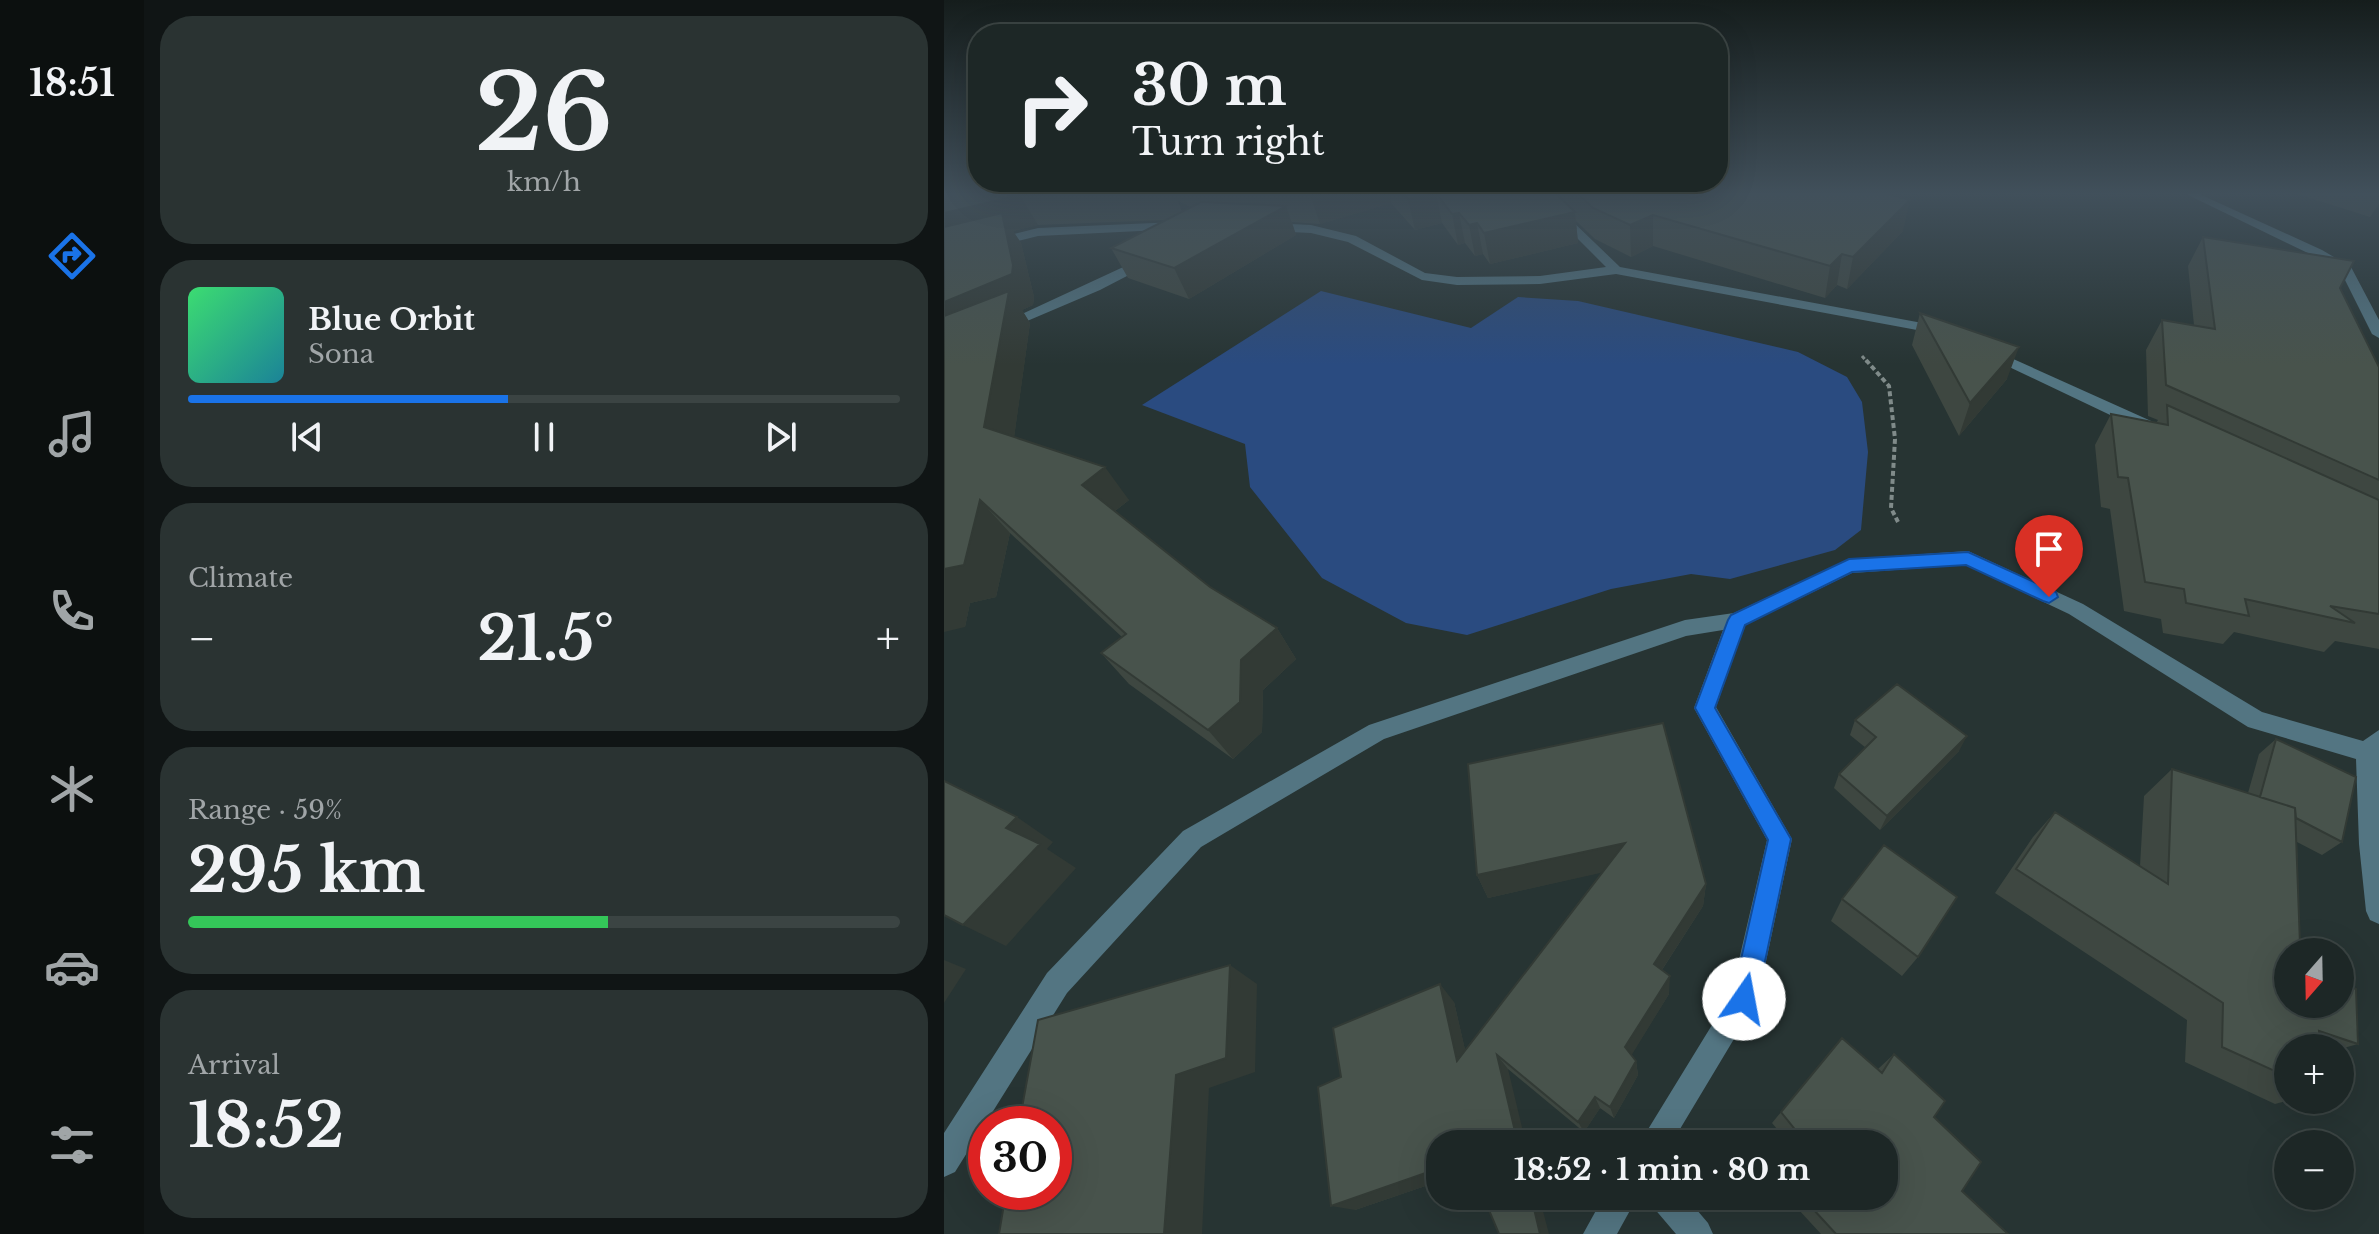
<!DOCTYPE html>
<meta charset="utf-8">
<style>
body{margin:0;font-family:"Libre Baskerville",serif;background:#2a3332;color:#f1f3f6;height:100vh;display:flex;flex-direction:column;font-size:30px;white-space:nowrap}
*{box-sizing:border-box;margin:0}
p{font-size:26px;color:#a0a5a7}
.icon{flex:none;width:44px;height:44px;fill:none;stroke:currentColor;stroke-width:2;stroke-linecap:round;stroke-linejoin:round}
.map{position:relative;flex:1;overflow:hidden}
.side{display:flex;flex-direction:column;gap:16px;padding:16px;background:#101515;width:800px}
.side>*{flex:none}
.banner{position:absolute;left:24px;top:24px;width:760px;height:168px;border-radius:32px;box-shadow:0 8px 32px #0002,0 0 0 2px #3b4443;background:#1d2726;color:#f1f3f6;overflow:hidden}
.needle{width:52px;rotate:200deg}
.controls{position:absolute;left:1330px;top:938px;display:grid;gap:16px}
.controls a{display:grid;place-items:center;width:80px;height:80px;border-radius:50%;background:#1d2726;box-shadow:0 8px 32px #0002,0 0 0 2px #3b4443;font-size:40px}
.speed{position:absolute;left:24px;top:1106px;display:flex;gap:16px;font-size:40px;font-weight:700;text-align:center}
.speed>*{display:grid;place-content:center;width:104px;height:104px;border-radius:50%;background:#1d2726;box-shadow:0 8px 32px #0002,0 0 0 2px #3b4443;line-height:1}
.speed .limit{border:12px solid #d22;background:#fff;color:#111}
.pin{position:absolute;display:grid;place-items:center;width:68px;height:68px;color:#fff;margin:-82px -34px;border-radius:50% 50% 50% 0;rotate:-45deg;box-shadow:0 0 8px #0007}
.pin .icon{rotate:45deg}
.me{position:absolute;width:88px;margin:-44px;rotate:12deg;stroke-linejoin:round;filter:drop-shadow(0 0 6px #0008)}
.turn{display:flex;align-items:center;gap:28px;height:168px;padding:0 32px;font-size:36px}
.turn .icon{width:104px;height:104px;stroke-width:2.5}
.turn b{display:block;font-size:56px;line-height:68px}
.big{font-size:60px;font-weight:700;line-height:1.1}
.side .card{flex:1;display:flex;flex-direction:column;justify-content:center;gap:12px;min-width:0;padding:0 28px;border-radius:32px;background:#2a3332}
.side .dial{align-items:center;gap:0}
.dial b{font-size:104px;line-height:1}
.song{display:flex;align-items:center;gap:24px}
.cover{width:96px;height:96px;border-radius:12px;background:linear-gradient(135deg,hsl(140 70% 55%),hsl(190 70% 35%))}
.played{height:8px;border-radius:4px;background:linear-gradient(90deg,#1a73e8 45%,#3b4443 45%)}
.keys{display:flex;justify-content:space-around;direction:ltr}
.heat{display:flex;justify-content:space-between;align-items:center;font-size:44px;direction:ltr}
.charge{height:12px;border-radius:6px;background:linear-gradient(90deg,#34c759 59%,#3b4443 0)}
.trip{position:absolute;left:482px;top:1130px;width:472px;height:80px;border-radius:32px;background:#1d2726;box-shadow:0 8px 32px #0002,0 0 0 2px #3b4443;font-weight:700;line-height:80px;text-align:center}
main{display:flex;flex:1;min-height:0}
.menu{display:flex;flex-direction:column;width:144px;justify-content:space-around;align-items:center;background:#0c100f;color:#a0a5a7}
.menu .icon{width:56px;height:56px}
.menu .on{color:#1a73e8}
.menu b{font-size:36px;color:#f1f3f6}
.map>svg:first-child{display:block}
.water{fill:#2a4b80}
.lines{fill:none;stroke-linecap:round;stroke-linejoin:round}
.path-far1{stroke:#808b8a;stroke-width:3;stroke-dasharray:4 3;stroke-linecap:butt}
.path{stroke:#808b8a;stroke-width:4;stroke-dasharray:5 3;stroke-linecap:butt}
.minor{fill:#537582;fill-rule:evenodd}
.wall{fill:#3e4741;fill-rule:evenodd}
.shaded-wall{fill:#323a35}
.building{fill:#48534c;stroke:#323a35;stroke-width:2}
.route{fill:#1a73e8;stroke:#114b97;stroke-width:2}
</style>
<main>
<nav class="menu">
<b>18:51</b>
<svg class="icon on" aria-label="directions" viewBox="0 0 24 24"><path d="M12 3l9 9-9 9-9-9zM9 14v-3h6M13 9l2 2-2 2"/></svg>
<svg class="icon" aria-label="music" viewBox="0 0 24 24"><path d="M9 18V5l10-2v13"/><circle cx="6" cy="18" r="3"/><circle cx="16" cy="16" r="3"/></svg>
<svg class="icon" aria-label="phone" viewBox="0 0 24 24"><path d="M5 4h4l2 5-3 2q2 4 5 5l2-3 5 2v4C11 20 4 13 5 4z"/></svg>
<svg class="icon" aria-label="climate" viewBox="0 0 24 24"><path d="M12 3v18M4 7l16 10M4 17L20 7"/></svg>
<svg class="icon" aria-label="car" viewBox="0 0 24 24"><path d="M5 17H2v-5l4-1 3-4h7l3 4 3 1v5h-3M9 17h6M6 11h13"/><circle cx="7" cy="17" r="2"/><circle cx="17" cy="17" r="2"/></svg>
<svg class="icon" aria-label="filters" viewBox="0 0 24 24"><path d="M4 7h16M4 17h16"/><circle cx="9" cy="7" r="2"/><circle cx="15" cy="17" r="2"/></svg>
</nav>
<section class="side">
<div class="card dial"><b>26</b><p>km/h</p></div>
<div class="card">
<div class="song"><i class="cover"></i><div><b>Blue Orbit</b><p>Sona</p></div></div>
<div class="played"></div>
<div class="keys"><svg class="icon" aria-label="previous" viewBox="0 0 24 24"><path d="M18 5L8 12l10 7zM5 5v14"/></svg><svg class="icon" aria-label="pause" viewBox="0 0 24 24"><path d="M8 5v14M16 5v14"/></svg><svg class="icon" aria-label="next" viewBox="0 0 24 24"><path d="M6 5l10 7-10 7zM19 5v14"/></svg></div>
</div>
<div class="card"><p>Climate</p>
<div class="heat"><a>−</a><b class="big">21.5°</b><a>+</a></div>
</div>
<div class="card"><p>Range · 59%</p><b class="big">295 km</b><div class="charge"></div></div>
<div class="card"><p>Arrival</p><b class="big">18:52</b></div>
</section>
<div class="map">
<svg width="1435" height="1234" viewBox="0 0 1435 1234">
<rect width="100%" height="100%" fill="#273433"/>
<path class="water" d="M377,291L527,328L574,297L634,301L854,352L903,377L918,402L924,452L917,530L891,550L786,579L747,574L667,589L523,635L462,623L378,578L306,487L301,444L198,405Z"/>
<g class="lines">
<path class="path-far1" d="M918,356L923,362"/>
<path class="path" d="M922,360L945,386L951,439L947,508L954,522"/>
<path class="minor" d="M588,193H599L676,267L1000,327L1007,331L1000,335L672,274L596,284L513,285L478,280L404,242L367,233L325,231L319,227L325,223L367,225L412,236L481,273L513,277L596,276L662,267Z
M1240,193H1253L1378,250L1407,267L1435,320V338L1428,334L1397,272L1370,256Z
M233,222L237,223V229L94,236L0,260V252L94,228Z
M203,256L209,260L208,263L156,290L62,330H52L50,327Z
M1047,349L1216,425L1218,429L1216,433H1204L1042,356L1040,353Z
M1024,551L1139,604L1318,712L1419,741L1435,730V924L1426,920L1422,911L1415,844L1412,759L1304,727L1125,614L1022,565L908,573L801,625L772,707L848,839L814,999L727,1144H695L787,994L823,840L750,708L779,630L742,636L440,739L257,847L123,993L11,1172L0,1177V1133L103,973L239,831L425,725L741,620L790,613L905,559Z
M660,1196H694L673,1234H639Z
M704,1196H741L764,1223L769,1234H732L709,1207Z"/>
</g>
<path class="wall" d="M0,192H935L959,231L903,289L893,285L881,298L709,246L687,257L651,239L632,221L634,243L546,264L539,254L531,256L521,243L514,245L498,223L471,230L447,203L376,224L348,222L352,235L245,299L184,278L167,248L221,220L94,225L69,231L77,243L90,297L89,305L78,310L86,323L70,437L185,500L171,511L266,587L333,628L352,659L319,690L318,732L289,759L185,684L157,653L178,637L66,533L52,597L26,603L21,627ZM234,201L247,207L238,212Z
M1347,192H1435V204L1426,217Z
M1259,237L1396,288L1435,367V649L1391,641L1380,652L1290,632L1279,644L1219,633L1217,619L1180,611L1166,509L1157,507L1151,445L1167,414L1212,423L1214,420L1204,416L1202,350L1218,320L1250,325L1244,266Z
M976,313L1063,379L1015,436L968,345Z
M911,720L1015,751L936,830L890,788L895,774L922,748L906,735Z
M1332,739L1398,842L1378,855L1353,842L1356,944L1414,1044L1396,1049V1048H1344V1100H1346L1331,1104L1241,1062L1243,1020L1051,893L1089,837L1111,812L1196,866L1200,796L1228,769L1304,793L1315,754Z
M524,764L762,884L759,906L718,970L725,994L687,1055L692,1061L694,1075L670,1118L656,1108L640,1132L564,1069L496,1144V1181L411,1210L397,1077L510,1002L521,1050L658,872L544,898L533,875Z
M898,899L974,957L958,976L887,921Z
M898,1038L934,1069L950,1054L990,1117L1018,1191L1064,1234H877L842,1196H940V1144H841L843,1141L828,1123Z"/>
<path class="shaded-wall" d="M370,192H445L447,203L376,224L366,194Z
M492,193L498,223L471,230L464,199Z
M76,195L94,225L69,231L77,243L90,297L89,305L78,310L86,323L67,460L40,427L0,346V213Z
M966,200L959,231L903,289L909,257Z
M342,206L352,235L245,299L230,268Z
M631,212L634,243L546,264L540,233Z
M515,213L521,243L514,245L508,214Z
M709,215V246L687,257L686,225Z
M533,223L539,254L531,256L525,225Z
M898,254L893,285L881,298L886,266Z
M1075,347L1063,379L1015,436L1026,403Z
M161,467L185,500L162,518L138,485Z
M36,500L66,533L52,597L26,603L21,627L0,632V569Z
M333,628L352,659L319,690L318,732L289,759L264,730L297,660Z
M1023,736L1015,751L936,830L943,816Z
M73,817L109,842L103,849L132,868L62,946L19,925L62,828Z
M681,843L683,867L544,898L533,875Z
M762,884L759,906L710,982V964Z
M0,960L22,969L0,1003Z
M286,965L313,984L311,1072L265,1088L258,1234H220L232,1075Z
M726,976L725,994L684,1061L681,1047Z
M496,984L510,1002L527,1075L513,1061Z
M553,1055L564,1069L582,1144H574Z
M692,1061L694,1075L670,1118L666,1107Z
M651,1097L656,1108L640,1132L634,1122Z
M496,1168V1181L411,1210L387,1206Z
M587,1196H595L605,1234H596Z"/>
<path class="building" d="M0,192H136L76,195L0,213Z
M457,192H610L631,212L540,233L533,223L525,225L515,213L508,214L492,193L464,199Z
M632,192H935L966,200L909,257L898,254L886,266L709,215L686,225L649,208Z
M257,202L342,206L230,268L167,248Z
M58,213L69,265L68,274L0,302V227Z
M1259,237L1410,261L1396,288L1435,367V480L1222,385L1218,320L1271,329Z
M65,291L40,427L161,467L138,485L266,587L333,628L297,660L296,702L264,730L157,653L182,634L36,500L20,565L0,569V316Z
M976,313L1075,347L1026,403Z
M1223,405L1435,500V614L1386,606L1411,623L1301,599L1305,616L1242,603L1240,589L1201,582L1184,478L1174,477L1167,414L1224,425Z
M953,684L1023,736L943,816L895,774L932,737L911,720Z
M719,723L762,884L710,964L726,976L681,1047L692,1061L666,1107L651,1097L634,1122L553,1055L574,1144H496V1168L387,1206L374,1087L397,1077L389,1028L496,984L513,1061L681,843L533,875L524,764Z
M1332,739L1412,777L1398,842L1352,818L1351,808L1316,797Z
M1228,769L1351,808L1356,944L1377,952H1344V1004H1396V983L1412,989L1414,1044L1375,1031L1376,1048H1344V1077L1278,1047L1279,1003L1072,869L1111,812L1224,884Z
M0,781L73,817L62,828L96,844L19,925L0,915Z
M940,845L1013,897L974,957L898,899Z
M286,965L282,1058L232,1075L220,1234H55L62,1192H110V1124H75L94,1020Z
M898,1038L938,1073L950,1054L1001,1101L990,1117L1037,1162L1018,1191L1064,1234H892L857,1196H940V1144H844L853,1132L837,1112Z
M539,1196H587L596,1234H555Z"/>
<linearGradient id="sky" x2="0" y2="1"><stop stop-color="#151d1c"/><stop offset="0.53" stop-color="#41505b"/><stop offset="1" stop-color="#41505b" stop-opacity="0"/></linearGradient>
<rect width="1435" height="365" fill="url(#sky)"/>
<path class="route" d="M1024,552L1112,592L1114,597L1105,603L1099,601L1022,565L908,572L801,625L771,708L847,839L813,999L809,1008L800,1012L791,1008L788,999L824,840L751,708L784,620L787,615L905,559Z"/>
</svg>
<div class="controls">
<a><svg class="needle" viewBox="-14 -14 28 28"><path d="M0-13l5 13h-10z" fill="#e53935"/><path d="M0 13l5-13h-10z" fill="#a0a5a7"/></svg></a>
<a>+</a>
<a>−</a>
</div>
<div class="speed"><div class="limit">30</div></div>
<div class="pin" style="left:1105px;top:597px;background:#d93025"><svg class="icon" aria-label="arrive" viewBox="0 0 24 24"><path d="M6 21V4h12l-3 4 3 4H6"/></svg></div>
<svg class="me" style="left:800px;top:999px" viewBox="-20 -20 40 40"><circle r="19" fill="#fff"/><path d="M0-13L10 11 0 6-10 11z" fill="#1a73e8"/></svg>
<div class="trip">18:52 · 1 min · 80 m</div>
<div class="banner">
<div class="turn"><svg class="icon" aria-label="right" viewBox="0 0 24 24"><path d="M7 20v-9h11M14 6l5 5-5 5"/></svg><div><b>30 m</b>Turn right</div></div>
</div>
</div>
</main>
